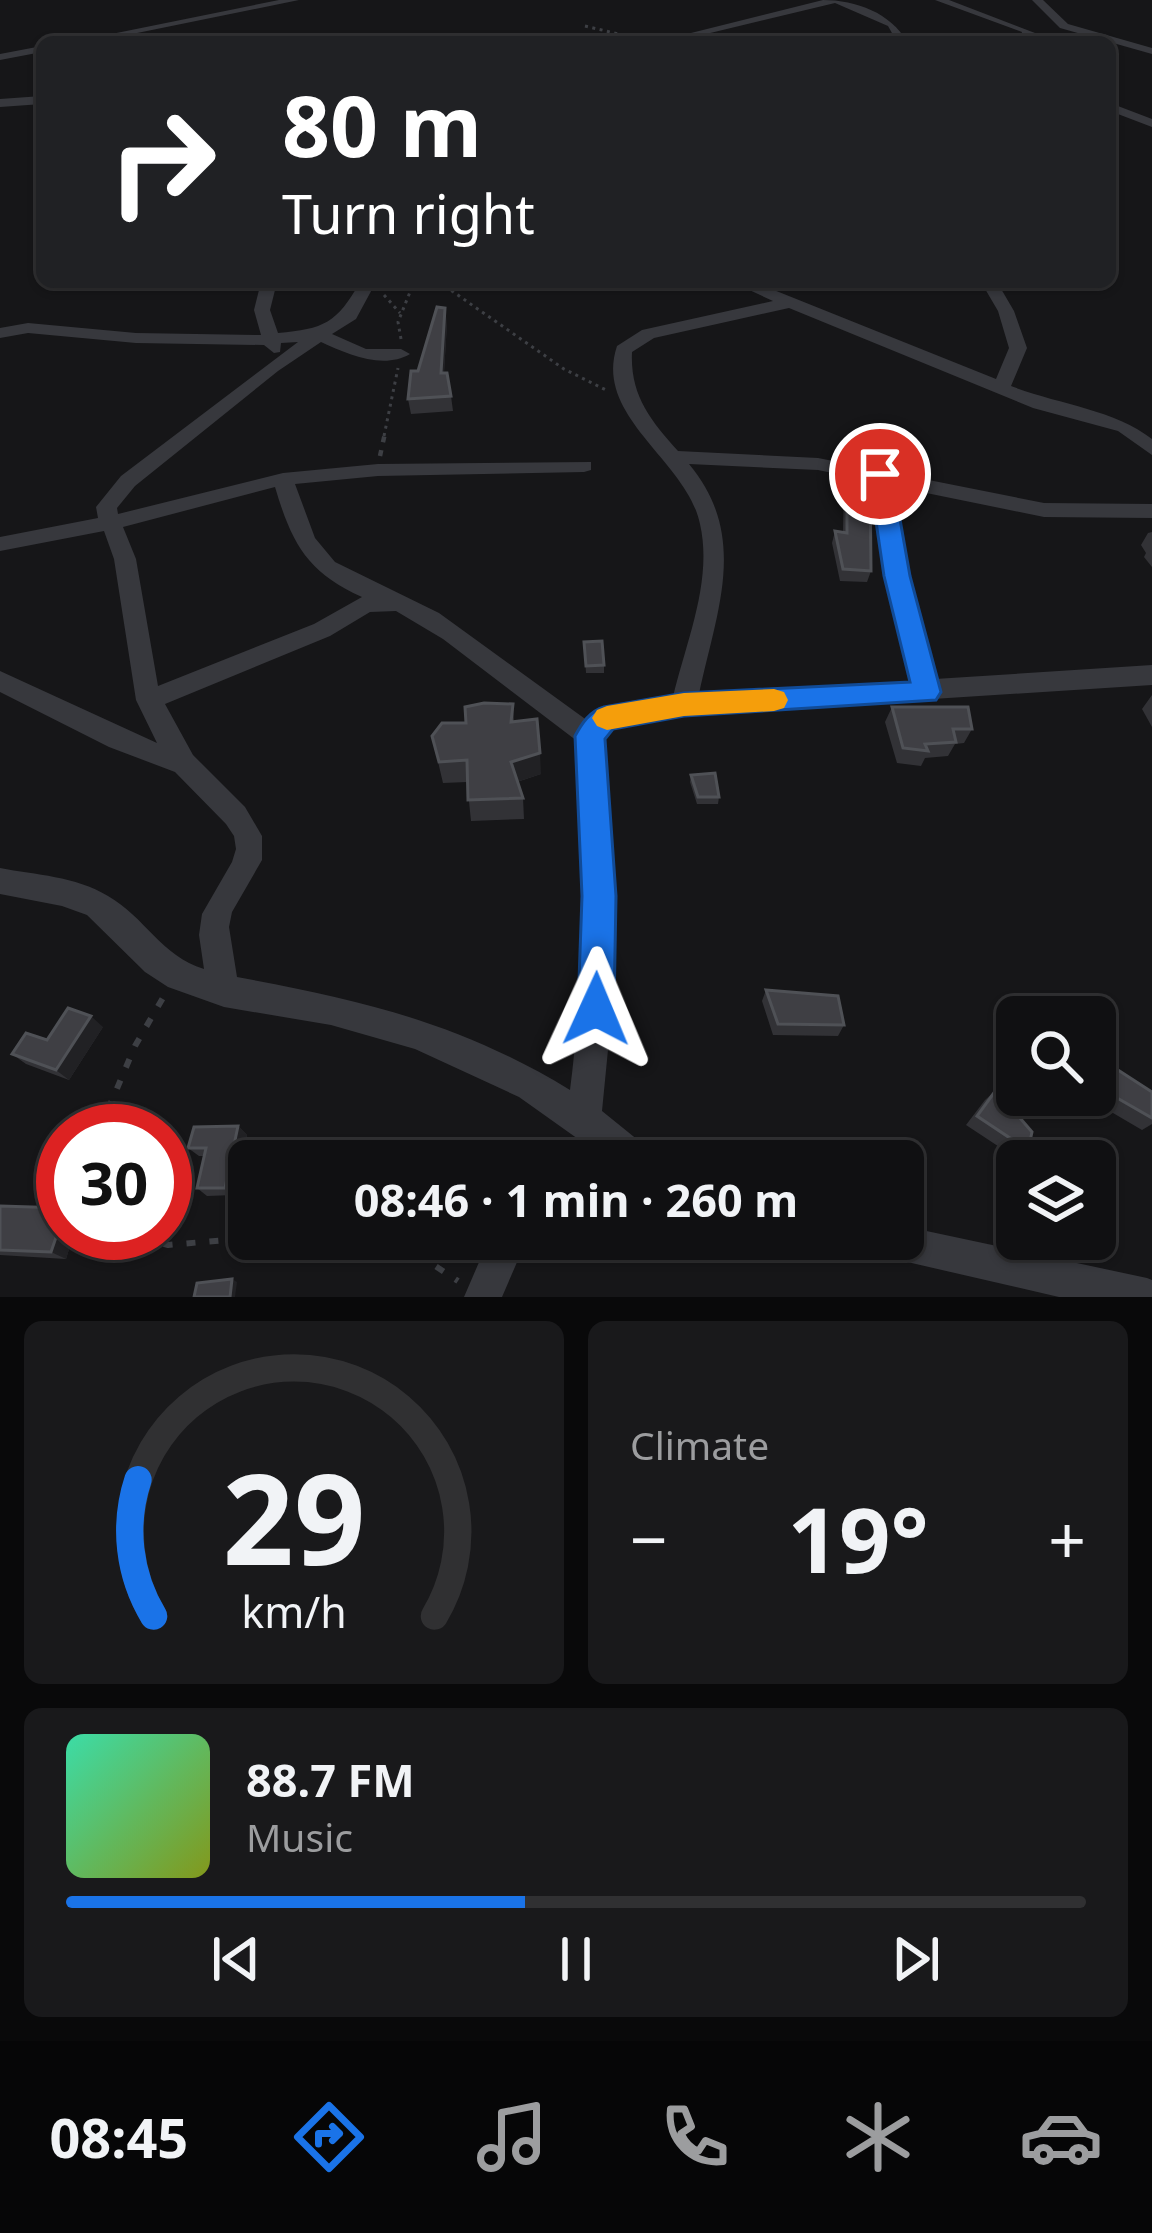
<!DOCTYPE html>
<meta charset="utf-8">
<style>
body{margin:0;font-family:"Noto Sans",sans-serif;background:#19191b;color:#f1f3f6;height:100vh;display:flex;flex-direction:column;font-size:45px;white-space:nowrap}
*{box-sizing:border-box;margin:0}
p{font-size:39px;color:#9c9d9f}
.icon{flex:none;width:66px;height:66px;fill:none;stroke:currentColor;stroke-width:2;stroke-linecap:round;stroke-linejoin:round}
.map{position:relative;height:1297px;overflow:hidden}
.drawer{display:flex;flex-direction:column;gap:24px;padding:24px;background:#09090a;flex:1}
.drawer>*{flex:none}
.banner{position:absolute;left:36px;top:36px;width:1080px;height:252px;border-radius:18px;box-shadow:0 3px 9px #0004,0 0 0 3px #303032;background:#202124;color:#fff;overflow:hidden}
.controls{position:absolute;left:996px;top:996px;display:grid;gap:24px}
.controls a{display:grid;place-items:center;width:120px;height:120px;border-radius:18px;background:#101012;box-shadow:0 3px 9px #0004,0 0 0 3px #303032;font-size:60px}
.speed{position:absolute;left:36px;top:1104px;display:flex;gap:24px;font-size:60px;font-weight:700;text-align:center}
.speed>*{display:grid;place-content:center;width:156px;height:156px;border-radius:50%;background:#101012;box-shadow:0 3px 9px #0004,0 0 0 3px #303032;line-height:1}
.speed .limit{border:18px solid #d22;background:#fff;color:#111}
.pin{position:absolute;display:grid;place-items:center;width:102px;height:102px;color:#fff;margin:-51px;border:6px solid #fff;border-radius:50%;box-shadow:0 3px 12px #0007}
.me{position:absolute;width:132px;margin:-66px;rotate:1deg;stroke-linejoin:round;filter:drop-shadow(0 0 9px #0008)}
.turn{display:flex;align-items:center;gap:42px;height:252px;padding:0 48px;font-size:54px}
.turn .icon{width:156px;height:156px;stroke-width:2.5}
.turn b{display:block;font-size:84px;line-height:102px}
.big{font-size:90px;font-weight:700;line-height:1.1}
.drawer .tile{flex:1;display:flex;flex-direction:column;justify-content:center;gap:18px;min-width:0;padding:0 42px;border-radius:18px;background:#19191b}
.drawer .dial{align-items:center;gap:0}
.dial svg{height:312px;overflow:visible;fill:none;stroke:#303032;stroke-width:7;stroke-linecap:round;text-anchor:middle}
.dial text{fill:#f1f3f6;stroke:none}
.song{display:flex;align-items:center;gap:36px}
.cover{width:144px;height:144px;border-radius:18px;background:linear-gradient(135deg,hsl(160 70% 55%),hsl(70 70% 35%))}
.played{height:12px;border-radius:6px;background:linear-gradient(90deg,#1a73e8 45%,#303032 45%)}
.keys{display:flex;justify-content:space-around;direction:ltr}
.heat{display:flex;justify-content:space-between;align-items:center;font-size:66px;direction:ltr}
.drawer .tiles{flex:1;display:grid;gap:24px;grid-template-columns:1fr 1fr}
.tile:last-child{grid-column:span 2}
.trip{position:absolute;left:228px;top:1140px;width:696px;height:120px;border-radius:18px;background:#101012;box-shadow:0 3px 9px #0004,0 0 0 3px #303032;font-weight:700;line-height:120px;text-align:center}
.tabs{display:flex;height:192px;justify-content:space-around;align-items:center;background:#060607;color:#9c9d9f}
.tabs .icon{width:84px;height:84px}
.tabs .selected{color:#1a73e8}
.tabs b{font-size:54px;color:#f1f3f6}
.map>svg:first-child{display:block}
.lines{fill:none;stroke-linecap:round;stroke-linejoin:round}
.path-far2{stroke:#3d3f44;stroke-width:3;stroke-dasharray:3 4.5;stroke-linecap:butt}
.path-far1{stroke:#3d3f44;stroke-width:4.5;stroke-dasharray:6 8;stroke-linecap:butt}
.path{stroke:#3d3f44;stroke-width:6;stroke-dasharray:9 14;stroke-linecap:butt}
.minor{fill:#37383d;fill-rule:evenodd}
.wall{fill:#323236}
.shaded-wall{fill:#212124}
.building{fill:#3f3f44;stroke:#4f5156;stroke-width:3}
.route{fill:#1a73e8;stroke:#114b97;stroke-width:3}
.slow{fill:#f59e0b}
</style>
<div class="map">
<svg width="1152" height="1297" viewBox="0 0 1152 1297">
<rect width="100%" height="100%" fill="#161618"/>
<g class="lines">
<path class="path-far2" d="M585,26L644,40
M439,282L564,369L606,390
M384,295L400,313
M401,339L398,322L414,282
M384,436L398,368"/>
<path class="path-far1" d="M380,456L385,433"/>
<path class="path" d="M99,1131L135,1046L164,996
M119,1233L168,1245L249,1238
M328,1239L402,1244L458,1281"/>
<path class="minor" d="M279,0H299L93,42H72Z
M823,0C856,0 891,13 907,42H897L888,26L835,3L673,42H655Z
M935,0H949L1035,33L1029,42H1019L1022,32Z
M1032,0H1043L1068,24L1152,48V54L1060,28Z
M42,46V52L0,60V54Z
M42,96V104L0,107V99Z
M1110,103L1152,119V127L1110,111Z
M261,282H277L270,310L278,333C324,329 337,323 360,282H376L356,319L332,334L366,349H401L410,354C383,370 347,354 321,342L278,371L135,486L117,508L118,514L283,473L378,464L591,462V470L584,472L378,476L295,484L315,538L335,562L439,613L588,721L605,708L673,697C686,642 713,581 700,524C687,460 593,417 617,346L642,330L773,301L732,282H754L996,379L1009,348L998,311L981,282H997L1014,311L1027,348L1011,386C1057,404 1114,409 1152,439V455L1118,431L1033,408L789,308L654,338L632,352C630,395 650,420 678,451L818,458L1044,503L1152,504V518L1044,517L892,486L908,576L935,679L1152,665V685L684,715L613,727L603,739L614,896L612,1009L602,1111L649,1149L655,1161H609L519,1097L415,1049L331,1025L224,1007L168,987L145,972L87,915L62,906L0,894V868C36,875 75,876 108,896C145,917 161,956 204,969L199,935L202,914L232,862L236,849L234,836L226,824L175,772L109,747L0,692V671L157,743L136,700L114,559L104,531L0,551V537L98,518L96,507L121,476L298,342L281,343L280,352L274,353L264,345L136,343L28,333L0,338V328L28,323L136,333L261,335L254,310ZM689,464L818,470L871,481L886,576L911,681L699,694C716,612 750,537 689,464ZM275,487C292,544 307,572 362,597L314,624L158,686L136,559L123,527ZM396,611L443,639L577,741C583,859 585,973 570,1090C460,1023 362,1000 237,977L229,927L232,912L262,860V836L245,807L193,755L165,704L330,636L370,612Z
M903,1226L1147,1278L1152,1280V1297H1059L864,1252L858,1239H903Z
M489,1239H527L502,1297H464Z"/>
</g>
<path class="wall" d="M447,323L444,373L451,396L453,411L411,414L408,399Z
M874,430L904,450L902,458L881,459L872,438Z
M847,473L871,571L867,582L840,581L832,543L835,531L843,533L844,484Z
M1152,532V567L1144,557L1146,553L1141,545L1148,533Z
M584,642L604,665V673H586Z
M1152,695V727L1142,709Z
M513,704L514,722L541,774L517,782L523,798L524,819L471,821L467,782L443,783L432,736Z
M892,707L972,729L964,743L955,744L948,756L925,758L921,766L897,763L885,722Z
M691,775L719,797L718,804H697L690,782Z
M766,990L844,1025L838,1036L773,1035L762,1001Z
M103,1027L69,1080L26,1064L12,1054Z
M1101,1059L1152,1092V1124L1142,1130L1084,1096L1095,1095V1064Z
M996,1090L1028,1150L1016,1158L966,1125L985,1100Z
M238,1126L247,1135L234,1195L207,1196L197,1188L204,1156H199L188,1148Z
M0,1206L63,1233H74L66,1259L0,1255Z"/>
<path class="shaded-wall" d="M445,308L447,323L443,388L441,373Z
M540,753L541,774L513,783L511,762Z
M91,1016L103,1027L69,1080L56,1070Z
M238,1126L247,1135L234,1195L225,1188Z
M63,1217V1233H74L66,1259L51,1252Z
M232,1279L237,1282L235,1297H230Z"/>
<path class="building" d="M437,307L445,308L441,373H447L451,396L408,399L411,371H418Z
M874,430L894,431L904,450L883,451Z
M847,473L870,475L871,571L843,569L835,531L847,533Z
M602,641L604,665L586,666L584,642Z
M484,703L513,704L511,722L537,719L540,753L511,762L523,798L468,800L467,760L439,762L432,736L442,723H466L465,707Z
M892,707H968L972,729H953L956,742L925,744L928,751L903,748Z
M715,773L719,797H698L691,775Z
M766,990L838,996L844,1025L778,1024Z
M68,1008L91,1016L56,1070L12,1054L26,1033L47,1040Z
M1101,1059L1152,1092V1118L1098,1087Z
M996,1090L1032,1132L1028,1150L977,1116Z
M238,1126L225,1188H197L206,1148H188L194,1127Z
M0,1206L63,1208V1217L51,1252L0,1250Z
M232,1279L230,1297H194L197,1283Z"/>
<path class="route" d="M880,466L892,474L910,576L941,692L936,700L684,716L613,729L605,739L616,896L614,1009L609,1021L596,1027L583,1021L578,1009L582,896L575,736C582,723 590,711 604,707L684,693L910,682L884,576L869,474Z"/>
<path class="slow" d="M774,689L784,692L788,700L784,708L774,711L684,716L607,730L597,726L592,718L597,710L607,706L684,693Z"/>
</svg>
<div class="controls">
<a><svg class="icon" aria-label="search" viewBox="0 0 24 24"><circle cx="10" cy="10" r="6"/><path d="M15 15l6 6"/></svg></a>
<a><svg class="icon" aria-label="layers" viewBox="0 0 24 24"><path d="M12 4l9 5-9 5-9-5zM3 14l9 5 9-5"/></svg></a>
</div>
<div class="speed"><div class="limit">30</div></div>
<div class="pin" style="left:880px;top:474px;background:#d93025"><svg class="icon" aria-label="arrive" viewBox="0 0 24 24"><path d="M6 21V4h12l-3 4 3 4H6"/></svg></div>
<svg class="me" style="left:596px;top:1009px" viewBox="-20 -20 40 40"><path d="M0-17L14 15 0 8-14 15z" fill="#1a73e8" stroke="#fff" stroke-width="4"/></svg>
<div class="trip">08:46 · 1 min · 260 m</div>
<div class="banner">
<div class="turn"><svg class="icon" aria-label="right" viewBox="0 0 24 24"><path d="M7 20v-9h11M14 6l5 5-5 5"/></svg><div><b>80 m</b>Turn right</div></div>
</div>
</div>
<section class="drawer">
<div class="tiles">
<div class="tile dial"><svg viewBox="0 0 100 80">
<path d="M14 69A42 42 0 1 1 86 69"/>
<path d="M14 69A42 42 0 0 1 10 34" stroke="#1a73e8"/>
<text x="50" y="56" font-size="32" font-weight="700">29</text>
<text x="50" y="72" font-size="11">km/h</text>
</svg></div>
<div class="tile"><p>Climate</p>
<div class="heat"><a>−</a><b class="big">19°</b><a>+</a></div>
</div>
<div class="tile">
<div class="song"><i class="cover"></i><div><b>88.7 FM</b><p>Music</p></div></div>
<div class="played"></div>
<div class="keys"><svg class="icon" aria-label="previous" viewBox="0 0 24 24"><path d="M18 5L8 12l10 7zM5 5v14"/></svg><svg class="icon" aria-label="pause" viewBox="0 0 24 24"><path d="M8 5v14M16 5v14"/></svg><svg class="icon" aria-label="next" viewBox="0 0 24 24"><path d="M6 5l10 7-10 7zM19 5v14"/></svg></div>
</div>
</div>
</section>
<nav class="tabs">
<b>08:45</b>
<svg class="icon selected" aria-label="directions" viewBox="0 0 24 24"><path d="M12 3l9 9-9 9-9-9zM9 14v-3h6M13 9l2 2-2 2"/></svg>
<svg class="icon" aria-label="music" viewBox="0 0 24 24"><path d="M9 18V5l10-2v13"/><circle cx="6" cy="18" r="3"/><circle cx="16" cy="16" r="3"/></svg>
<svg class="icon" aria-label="phone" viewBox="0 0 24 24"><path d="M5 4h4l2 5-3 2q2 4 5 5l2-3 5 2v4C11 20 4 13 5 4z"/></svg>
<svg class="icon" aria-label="climate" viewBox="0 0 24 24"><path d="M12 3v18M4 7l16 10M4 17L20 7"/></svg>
<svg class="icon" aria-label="car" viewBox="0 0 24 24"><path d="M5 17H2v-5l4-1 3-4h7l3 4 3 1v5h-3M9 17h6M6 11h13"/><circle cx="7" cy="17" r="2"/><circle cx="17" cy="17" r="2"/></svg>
</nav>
